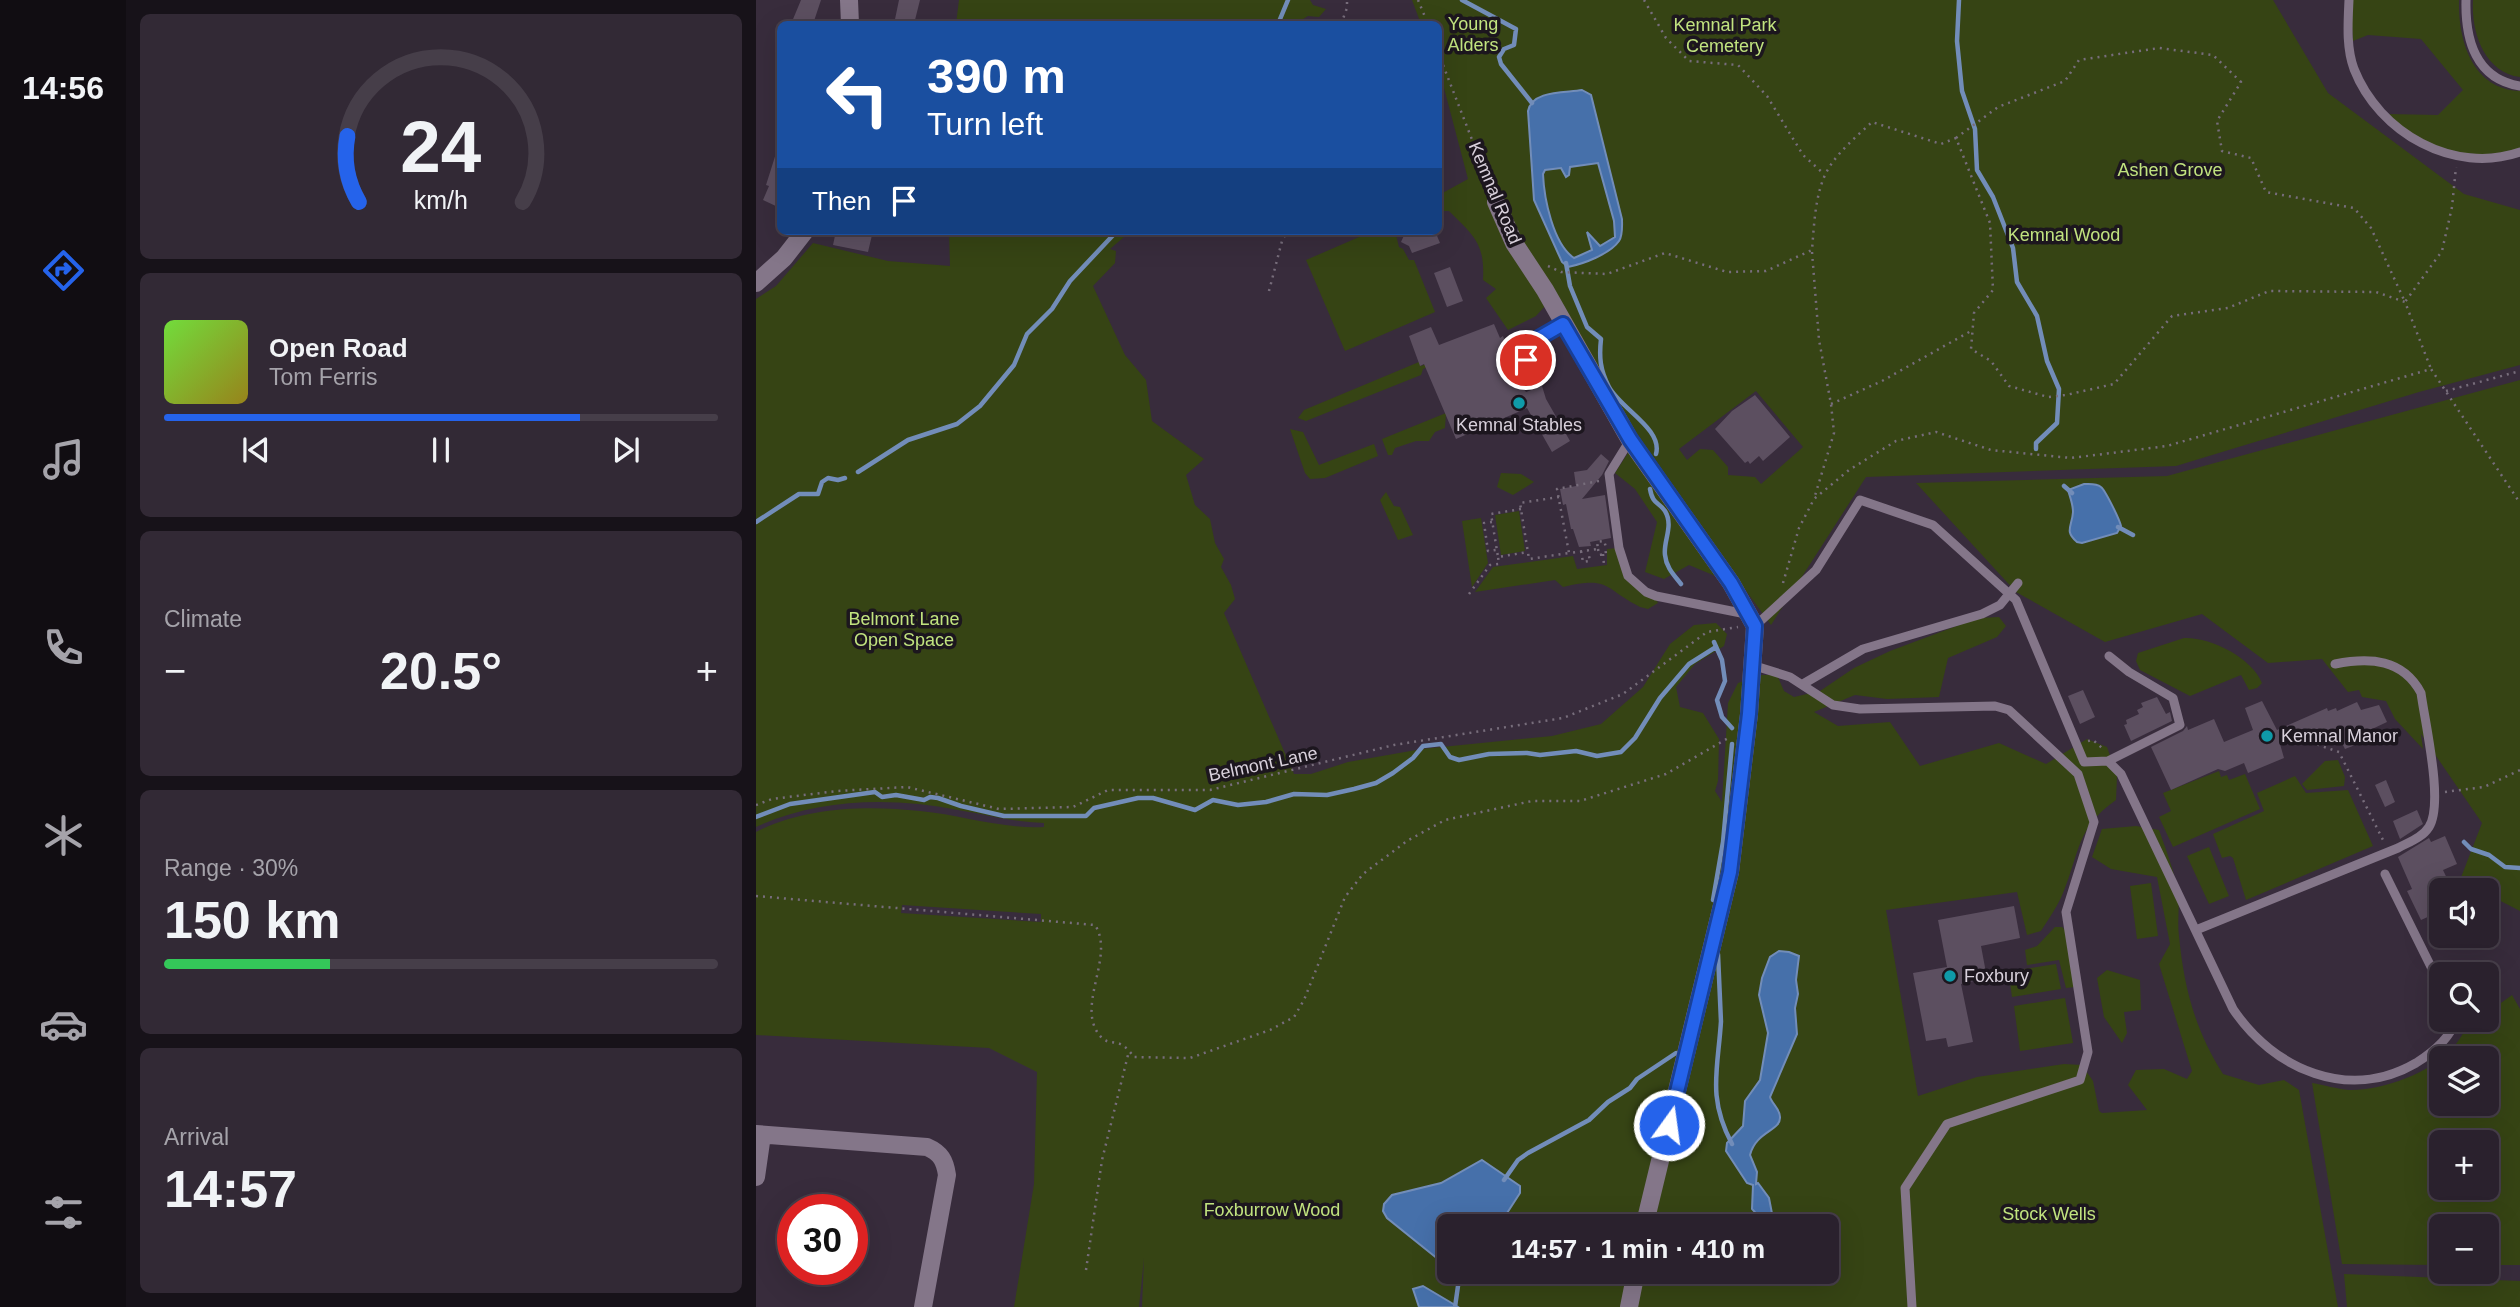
<!DOCTYPE html>
<meta charset="utf-8">
<style>
body{margin:0;font-family:Helvetica,sans-serif;background:#322935;color:#f1f3f6;height:100vh;display:flex;flex-direction:column;font-size:26px;white-space:nowrap}
*{box-sizing:border-box;margin:0}
p{font-size:23px;color:#a5a3aa}
.icon{flex:none;width:38px;height:38px;fill:none;stroke:currentColor;stroke-width:2;stroke-linecap:round;stroke-linejoin:round}
.map{position:relative;flex:1;overflow:hidden}
.details{display:flex;flex-direction:column;gap:14px;padding:14px;background:#171219;width:630px}
.details>*{flex:none}
.banner{position:absolute;left:21px;top:21px;width:665px;height:214px;border-radius:10px;box-shadow:0 7px 28px #0002,0 0 0 2px #463e49;background:#1a4fa0;color:#fff;overflow:hidden}
.controls{position:absolute;left:1673px;top:878px;display:grid;gap:14px}
.controls a{display:grid;place-items:center;width:70px;height:70px;border-radius:10px;background:#2a212d;box-shadow:0 7px 28px #0002,0 0 0 2px #463e49;font-size:35px}
.speed{position:absolute;left:21px;top:1194px;display:flex;gap:14px;font-size:35px;font-weight:700;text-align:center}
.speed>*{display:grid;place-content:center;width:91px;height:91px;border-radius:50%;background:#2a212d;box-shadow:0 7px 28px #0002,0 0 0 2px #463e49;line-height:1}
.speed .limit{border:10px solid #d22;background:#fff;color:#111}
.pin{position:absolute;display:grid;place-items:center;width:60px;height:60px;color:#fff;margin:-30px;border:4px solid #fff;border-radius:50%;box-shadow:0 2px 7px #0007}
.me{position:absolute;width:77px;margin:-38px;rotate:14deg;stroke-linejoin:round;filter:drop-shadow(0 0 5px #0008)}
.turn{display:flex;align-items:center;gap:24px;height:147px;padding:0 35px;font-size:32px}
.turn .icon{width:91px;height:91px;stroke-width:2.5}
.turn b{display:block;font-size:49px;line-height:60px}
.then{display:flex;align-items:center;height:66px;padding:0 35px;background:#0003;gap:14px;font-size:26px}
.big{font-size:52px;font-weight:700;line-height:1.1}
.details .card{flex:1;display:flex;flex-direction:column;justify-content:center;gap:10px;min-width:0;padding:0 24px;border-radius:10px;background:#322935}
.details .dial{align-items:center;gap:0}
.dial svg{height:182px;overflow:visible;fill:none;stroke:#463e49;stroke-width:7;stroke-linecap:round;text-anchor:middle}
.dial text{fill:#f1f3f6;stroke:none}
.song{display:flex;align-items:center;gap:21px}
.cover{width:84px;height:84px;border-radius:10px;background:linear-gradient(135deg,hsl(100 70% 55%),hsl(50 70% 35%))}
.played{height:7px;border-radius:4px;background:linear-gradient(90deg,#2563eb 75%,#463e49 75%)}
.keys{display:flex;justify-content:space-around;direction:ltr}
.heat{display:flex;justify-content:space-between;align-items:center;font-size:38px;direction:ltr}
.charge{height:10px;border-radius:5px;background:linear-gradient(90deg,#34c759 30%,#463e49 0)}
.trip{position:absolute;left:681px;top:1214px;width:402px;height:70px;border-radius:10px;background:#2a212d;box-shadow:0 7px 28px #0002,0 0 0 2px #463e49;font-weight:700;line-height:70px;text-align:center}
main{display:flex;flex:1;min-height:0}
.dock{display:flex;flex-direction:column;width:126px;justify-content:space-around;align-items:center;background:#110d12;color:#a5a3aa}
.dock .icon{width:49px;height:49px}
.dock .current{color:#2563eb}
.dock b{font-size:32px;color:#f1f3f6}
.map>svg:first-child{display:block}
.green{fill:#364414;fill-rule:evenodd}
.water{fill:#4670aa;stroke:#728db9;stroke-width:2;fill-rule:evenodd}
.lines{fill:none;stroke-linecap:round;stroke-linejoin:round}
.stream{stroke:#728db9;stroke-width:4.5}
.building{fill:#5c4f60}
.path{stroke:#776d7b;stroke-width:2.5;stroke-dasharray:2 5;stroke-linecap:butt}
.service{stroke:#847689;stroke-width:9}
.minor{stroke:#847689;stroke-width:18}
.route-casing{stroke:#184099;stroke-width:18}
.route{stroke:#2563eb;stroke-width:12}
.culture-dot{fill:#0f9aa8;stroke:#1c161e;stroke-width:2.5}
.labels{text-anchor:middle;dominant-baseline:central;stroke-width:7;stroke-linejoin:round;paint-order:stroke}
.park-label{font-size:18px;fill:#c1e37f;stroke:#1c161e}
.street-label{font-size:18px;fill:#d8d0db;stroke:#1c161e}
.poi-label{font-size:18px;fill:#d8d0db;stroke:#1c161e;text-anchor:start}
</style>
<main>
<nav class="dock">
<b>14:56</b>
<svg class="icon current" aria-label="directions" viewBox="0 0 24 24"><path d="M12 3l9 9-9 9-9-9zM9 14v-3h6M13 9l2 2-2 2"/></svg>
<svg class="icon" aria-label="music" viewBox="0 0 24 24"><path d="M9 18V5l10-2v13"/><circle cx="6" cy="18" r="3"/><circle cx="16" cy="16" r="3"/></svg>
<svg class="icon" aria-label="phone" viewBox="0 0 24 24"><path d="M5 4h4l2 5-3 2q2 4 5 5l2-3 5 2v4C11 20 4 13 5 4z"/></svg>
<svg class="icon" aria-label="climate" viewBox="0 0 24 24"><path d="M12 3v18M4 7l16 10M4 17L20 7"/></svg>
<svg class="icon" aria-label="car" viewBox="0 0 24 24"><path d="M5 17H2v-5l4-1 3-4h7l3 4 3 1v5h-3M9 17h6M6 11h13"/><circle cx="7" cy="17" r="2"/><circle cx="17" cy="17" r="2"/></svg>
<svg class="icon" aria-label="filters" viewBox="0 0 24 24"><path d="M4 7h16M4 17h16"/><circle cx="9" cy="7" r="2"/><circle cx="15" cy="17" r="2"/></svg>
</nav>
<section class="details">
<div class="card dial"><svg viewBox="0 0 100 80">
<path d="M14 69A42 42 0 1 1 86 69"/>
<path d="M14 69A42 42 0 0 1 9 40" stroke="#2563eb"/>
<text x="50" y="56" font-size="32" font-weight="700">24</text>
<text x="50" y="72" font-size="11">km/h</text>
</svg></div>
<div class="card">
<div class="song"><i class="cover"></i><div><b>Open Road</b><p>Tom Ferris</p></div></div>
<div class="played"></div>
<div class="keys"><svg class="icon" aria-label="previous" viewBox="0 0 24 24"><path d="M18 5L8 12l10 7zM5 5v14"/></svg><svg class="icon" aria-label="pause" viewBox="0 0 24 24"><path d="M8 5v14M16 5v14"/></svg><svg class="icon" aria-label="next" viewBox="0 0 24 24"><path d="M6 5l10 7-10 7zM19 5v14"/></svg></div>
</div>
<div class="card"><p>Climate</p>
<div class="heat"><a>−</a><b class="big">20.5°</b><a>+</a></div>
</div>
<div class="card"><p>Range · 30%</p><b class="big">150 km</b><div class="charge"></div></div>
<div class="card"><p>Arrival</p><b class="big">14:57</b></div>
</section>
<div class="map">
<svg width="1764" height="1307" viewBox="0 0 1764 1307">
<rect width="100%" height="100%" fill="#382c3c"/>
<path class="green" d="M203,0H554L557,5L570,9L563,17L552,16L539,24H200Z
M656,0H1517L1572,93L1708,194L1764,210V365L1663,392L1420,466L1110,477L1015,625L988,588L933,565L908,579L889,572L901,522L879,489L859,473L881,439L789,306L780,316L752,330L730,298L740,289L727,280C729,243 718,236 693,211H683V195L712,179L683,69L682,24H665ZM1000,391L1047,447L1005,484L999,477L972,475V467L957,450L944,449L931,460L923,449Z
M1597,0H1703C1702,40 1716,89 1764,91V148C1717,164 1666,148 1631,114L1682,115L1707,90L1665,39L1612,35L1597,41L1595,12Z
M1717,0H1764V77C1728,72 1715,32 1717,0Z
M193,231H375L354,249L360,251L359,263L337,286L369,355L390,380L396,421L448,459L430,475L439,505L454,519L459,543L468,559L465,567L475,585L479,599L468,613L538,774H555L592,762L666,749L796,736L845,724L887,687L914,644L938,625L960,623L971,634L968,646L939,664L920,687L924,707L947,713L963,739L962,781L959,791L966,802L972,703L982,683L1006,675H1021L1028,691L1038,697L1064,691L1098,668L1134,651L1222,618L1243,617L1250,626L1241,637L1192,658L1183,697L1131,699L1099,695L1058,712L1082,726L1134,722L1164,766L1243,743L1290,764L1331,739L1351,747L1361,776L1360,800C1320,828 1324,852 1307,893C1302,906 1293,918 1285,931L1271,935L1261,892L1130,910L1162,1096L1221,1077L1308,1064L1326,1065L1337,1081L1343,1111L1346,1113L1391,1110L1372,1085L1380,1070L1408,1069L1431,1079L1436,1071L1403,964L1414,944L1401,877L1355,869L1336,857L1346,829L1380,826L1403,830C1410,850 1418,870 1422,892C1424,906 1421,921 1423,936C1428,988 1439,1030 1467,1074L1503,1085L1528,1080L1543,1090L1582,1307H386L388,1258L383,1307H258L278,1184L281,1072L233,1048L0,1035V832C48,807 111,805 164,811C206,815 245,829 288,827V823C255,822 234,815 202,810C135,797 63,798 0,827V299L20,286L57,243L132,261L194,266ZM146,905L285,914V922L145,913ZM693,1227H1071V1272H693Z
M617,231H639L643,247L647,249L653,260H658L679,312L589,351L550,260Z
M718,344L719,347L667,369L665,375L550,421L542,418L548,410L663,362L665,366Z
M1764,380V911L1731,894V891H1725L1704,880L1726,823L1665,734L1667,749L1639,719L1630,701L1606,697L1603,690L1592,692L1566,659L1512,663L1446,614L1349,642L1260,592L1160,483L1411,476Z
M690,413L689,428L679,432L673,441H660L639,448L636,455H632L626,439Z
M534,429L547,432L563,465L618,444L622,456L569,478L554,479L549,473Z
M745,473L765,474L778,482L757,495L741,487Z
M630,492L638,506L644,507L657,535L642,540L624,500Z
M763,511L769,551L745,555L739,515Z
M725,518L732,563L716,587L706,521Z
M861,548C867,574 874,588 900,599L902,603L892,609L884,607C847,588 854,576 807,587L799,580L719,592L737,567L817,556L821,569L851,565V549Z
M1428,638C1455,637 1496,658 1506,683L1501,688L1493,690L1485,675L1434,696L1384,670L1380,661L1382,653Z
M1582,760L1589,777L1588,786L1551,790L1546,784L1569,761Z
M1463,771L1465,777L1471,775L1473,780L1489,774L1504,809L1417,847L1403,817L1415,811L1407,793Z
M1539,776L1550,793L1592,790L1617,846L1490,900L1477,858L1474,856L1466,858L1457,834L1508,811L1501,793Z
M1453,847L1473,896L1453,904L1431,856Z
M1395,883L1402,936L1381,939L1374,886Z
M1299,927H1306L1311,932L1319,987L1310,988L1303,960L1271,965L1269,950L1281,946Z
M1300,964L1305,989L1256,997L1253,975L1269,972L1268,969Z
M1351,970L1384,980L1385,1010L1368,1012L1371,1033L1366,1043L1348,1017L1341,978Z
M1756,995L1764,1009V1265H1731V1227H1685V1265L1586,1264L1556,1083C1568,1085 1581,1089 1593,1090C1624,1091 1675,1073 1696,1049C1708,1036 1710,1020 1731,1020V1013ZM1685,1059H1731V1104H1685ZM1685,1143H1731V1188H1685Z
M1309,998L1317,1043L1264,1051L1258,1006Z
M1588,1274L1764,1281V1307H1591Z"/>
<path class="water" d="M826,90L835,95L866,219C866,225 867,235 863,241C854,254 827,264 812,267L806,262L778,200L772,111C776,90 809,93 826,90ZM842,163L858,221L859,237L844,246L831,232L836,250L818,258C797,244 788,198 787,174L789,170L805,168L810,177L813,175L814,167Z
M1328,484C1334,484 1340,483 1345,487C1349,490 1363,518 1365,526L1361,533L1326,543L1321,542C1308,531 1316,527 1317,512C1317,504 1314,497 1312,490Z
M1023,951L1033,952L1043,956L1040,980L1042,994L1039,1008L1041,1034L1014,1097C1016,1104 1024,1109 1024,1117C1025,1131 1000,1131 994,1155L1001,1172L1000,1184L1002,1183L1013,1198L1018,1224L1017,1227H1012L996,1209L997,1185L991,1183L970,1151L971,1143L987,1126L989,1101L1004,1080L1012,1033L1003,995L1006,978L1014,957Z
M726,1160L764,1186V1193L742,1227H693V1268L631,1218L627,1211L628,1204L636,1195L685,1183Z
M667,1286L699,1305L702,1307H663L657,1289Z"/>
<g class="lines">
<path class="stream" d="M706,0L760,29L758,45L748,49L743,57L745,64L776,103
M1203,0L1201,41L1206,91L1219,129L1221,170L1237,197L1257,248L1261,282L1281,316L1291,361L1303,389L1301,423L1280,443V449
M522,24L532,0
M810,263L814,286L831,327L845,339C843,357 844,370 853,387C865,409 907,429 900,454
M102,472L152,440L201,424L224,406L258,365L271,334L296,309L314,281L361,231
M1308,486L1316,493
M894,489C897,505 902,501 909,511C918,526 907,541 909,555C910,567 918,575 925,584
M0,522L43,494H62L66,482L72,478L82,480L89,478
M1362,527L1377,535
M958,642L966,660L969,681L961,700L966,717L976,728
M0,817L34,804L119,792L126,797L140,795L168,800L174,797L182,798L205,806L248,816H330L338,808L382,798H397L439,810L457,800L482,805L510,802L538,794L571,795L598,789L620,783L637,773L657,758L667,746L685,744L694,757L703,760L733,754L771,753L784,755L820,751L841,756L865,752L879,738L904,698L933,664L960,647
M1708,842L1715,849L1733,855L1749,867L1764,868
M957,900L967,842L976,744
M962,954L965,1022
M965,1021C962,1070 951,1097 976,1144
M748,1180L762,1160L772,1153L833,1120L852,1102L874,1088L881,1079L920,1053
M699,1307L704,1272"/>
</g>
<path class="building" d="M45,0H65L57,24H35Z
M143,0H164L158,24H138Z
M22,147H24V208L7,200L13,186L10,185Z
M80,231H105L116,235L112,252L77,245Z
M650,231H679L684,243L656,253L653,246L645,242Z
M694,267L707,301L691,307L678,273Z
M738,324L744,338L747,336L767,388L770,392L786,386L790,399L814,441L796,452L771,408L700,439L668,364L664,366L653,336L675,327L683,345Z
M999,395L1034,437L1007,461L1003,456L994,464L992,461L989,463L959,429L976,411Z
M845,454L853,461L846,475L826,499L849,495L855,538L834,542L835,546L823,547L817,529H815L810,504L807,505L804,489L820,486L818,472L831,470Z
M1327,690L1339,717L1324,724L1312,696Z
M1401,697L1410,714L1414,712L1416,721L1375,741L1368,725L1371,724L1370,720L1383,714L1381,710L1387,707L1385,703Z
M1506,701L1521,730L1571,708L1572,711L1580,708L1581,711L1601,702L1605,710L1623,705L1631,722L1614,730L1617,738L1589,749L1580,731L1559,739L1555,731L1524,744L1528,758L1492,773L1488,763L1469,771L1462,769L1415,790L1395,747L1427,731L1431,726L1432,730L1458,719L1468,742L1497,730L1489,708Z
M1630,780L1639,802L1629,807L1619,785Z
M1661,810L1667,824L1644,839L1637,821Z
M1689,836L1701,864L1687,870L1697,891H1685V911L1665,920L1651,891L1656,889L1642,857L1673,838L1675,842Z
M1258,906L1264,938L1225,946L1231,978L1205,984L1217,1042L1192,1047L1190,1038L1170,1041L1157,973L1191,967L1182,920Z"/>
<g class="lines">
<path class="path" d="M662,0L672,24
M888,0L910,38L933,61L982,65L1011,96L1047,155L1068,174
M585,24L591,8V0
M682,52L734,186
M1200,138L1242,107L1309,81L1323,60L1403,48L1457,55L1485,82L1461,121L1466,151L1495,158L1510,192L1598,208L1615,228L1649,302L1686,251L1696,207L1700,167
M1056,252L1063,340L1075,404L1078,433L1058,499
M792,266L805,272L851,274L909,253L971,272L1010,271L1056,250C1058,226 1059,197 1069,175C1079,154 1100,137 1116,122L1185,144L1200,138L1234,223L1237,290L1218,313L1215,349L1235,361L1253,386L1292,397L1310,395L1358,384L1416,316L1472,308L1513,291L1620,292L1649,302L1675,369
M513,291L526,241L531,231
M1690,391L1764,371
M1075,404L1126,381L1215,331
M843,481L801,489L813,553L842,549L841,542L848,541L850,547
M803,497L764,503L773,559L813,553
M765,509L735,514L742,557L772,552
M736,522L728,523L732,551L740,550
M842,549L843,555L850,554L849,547
M825,551L827,562L834,561L832,551
M847,554L848,565
M1027,583L1043,528L1058,499L1093,470L1140,441L1180,432L1235,450L1315,458L1411,446L1675,369L1764,503
M713,594L734,565L743,564L742,557
M1548,740L1583,752L1628,842
M1332,741L1337,740L1346,748
M1689,792L1728,787L1764,770
M0,805L16,799L81,791L151,787L243,809L317,807L352,790H454L638,745L807,718L867,694L951,632L982,627
M0,896L339,925C360,957 317,1009 346,1038C352,1044 360,1041 366,1045C370,1047 375,1053 378,1057L434,1058L514,1030L538,1017L548,1000L589,897L607,874L651,841L689,820L776,801H824L910,774L974,737
M330,1270L346,1160L373,1051"/>
<path class="service" d="M1593,0C1592,23 1590,47 1598,69C1623,133 1698,175 1764,152
M1710,0C1709,40 1720,79 1764,86
M773,384L770,360L774,343L807,324
M874,440L853,474L863,548L872,576L890,592L900,596L990,614
M999,626L1060,570L1104,500L1177,525L1260,600L1328,762L1352,761L1424,725L1417,698L1373,672L1353,656
M996,665L1034,677L1077,705L1104,709L1239,706L1253,710L1322,774L1338,822L1310,912L1332,1052L1324,1080L1191,1124L1149,1188L1156,1307
M1047,684L1107,649L1226,614L1244,605L1262,583
M1352,761L1365,774L1477,1009C1518,1070 1593,1102 1660,1063C1676,1053 1694,1038 1700,1020
M1629,874L1685,987
M1440,930L1642,848C1653,842 1666,838 1673,827C1688,803 1669,723 1665,693C1647,659 1614,657 1579,664"/>
<path class="minor" d="M93,0L94,24
M740,202L758,243L789,290L874,440L975,583L999,626L993,714L974,872L888,1227
M0,283L28,258L49,231
M0,1134L171,1147C185,1153 189,1161 191,1175L167,1307
M0,1177L6,1135
M873,1307L880,1272"/>
</g>
<g class="lines">
<defs>
<path id="route" d="M770,360L774,343L807,324L874,439L975,583L999,626L993,714L974,872L913,1125"/>
</defs>
<use href="#route" class="route-casing"/>
<use href="#route" class="route"/>
</g>
<g class="culture-dot">
<circle cx="763" cy="403" r="7"/>
<circle cx="1511" cy="736" r="7"/>
<circle cx="1194" cy="976" r="7"/>
</g>
<g class="labels">
<g class="park-label">
<text x="717" y="24">Young<tspan x="717" dy="21">Alders</tspan></text>
<text x="969" y="25">Kemnal Park<tspan x="969" dy="21">Cemetery</tspan></text>
<text x="1414" y="170">Ashen Grove</text>
<text x="1308" y="235">Kemnal Wood</text>
<text x="148" y="619">Belmont Lane<tspan x="148" dy="21">Open Space</tspan></text>
<text x="516" y="1210">Foxburrow Wood</text>
<text x="1293" y="1214">Stock Wells</text>
</g>
<g class="street-label">
<text transform="translate(739 193) rotate(67)">Kemnal Road</text>
<text transform="translate(507 764) rotate(-12)">Belmont Lane</text>
</g>
<g class="poi-label">
<text x="763" y="425" text-anchor="middle">Kemnal Stables</text>
<text x="1525" y="736">Kemnal Manor</text>
<text x="1208" y="976">Foxbury</text>
</g>
</g>
</svg>
<div class="controls">
<a><svg class="icon" aria-label="sound" viewBox="0 0 24 24"><path d="M4 9h4l5-4v14l-5-4H4zM17 9q2 3 0 6"/></svg></a>
<a><svg class="icon" aria-label="search" viewBox="0 0 24 24"><circle cx="10" cy="10" r="6"/><path d="M15 15l6 6"/></svg></a>
<a><svg class="icon" aria-label="layers" viewBox="0 0 24 24"><path d="M12 4l9 5-9 5-9-5zM3 14l9 5 9-5"/></svg></a>
<a>+</a>
<a>−</a>
</div>
<div class="speed"><div class="limit">30</div></div>
<div class="pin" style="left:770px;top:360px;background:#d93025"><svg class="icon" aria-label="arrive" viewBox="0 0 24 24"><path d="M6 21V4h12l-3 4 3 4H6"/></svg></div>
<svg class="me" style="left:913px;top:1125px" viewBox="-20 -20 40 40"><circle r="17" fill="#2563eb" stroke="#fff" stroke-width="3"/><path d="M0-11L8 9 0 5-8 9z" fill="#fff"/></svg>
<div class="trip">14:57 · 1 min · 410 m</div>
<div class="banner">
<div class="turn"><svg class="icon" aria-label="left" viewBox="0 0 24 24"><path d="M17 20v-9H6M10 6l-5 5 5 5"/></svg><div><b>390 m</b>Turn left</div></div>
<div class="then">Then<svg class="icon" aria-label="arrive" viewBox="0 0 24 24"><path d="M6 21V4h12l-3 4 3 4H6"/></svg></div>
</div>
</div>
</main>
